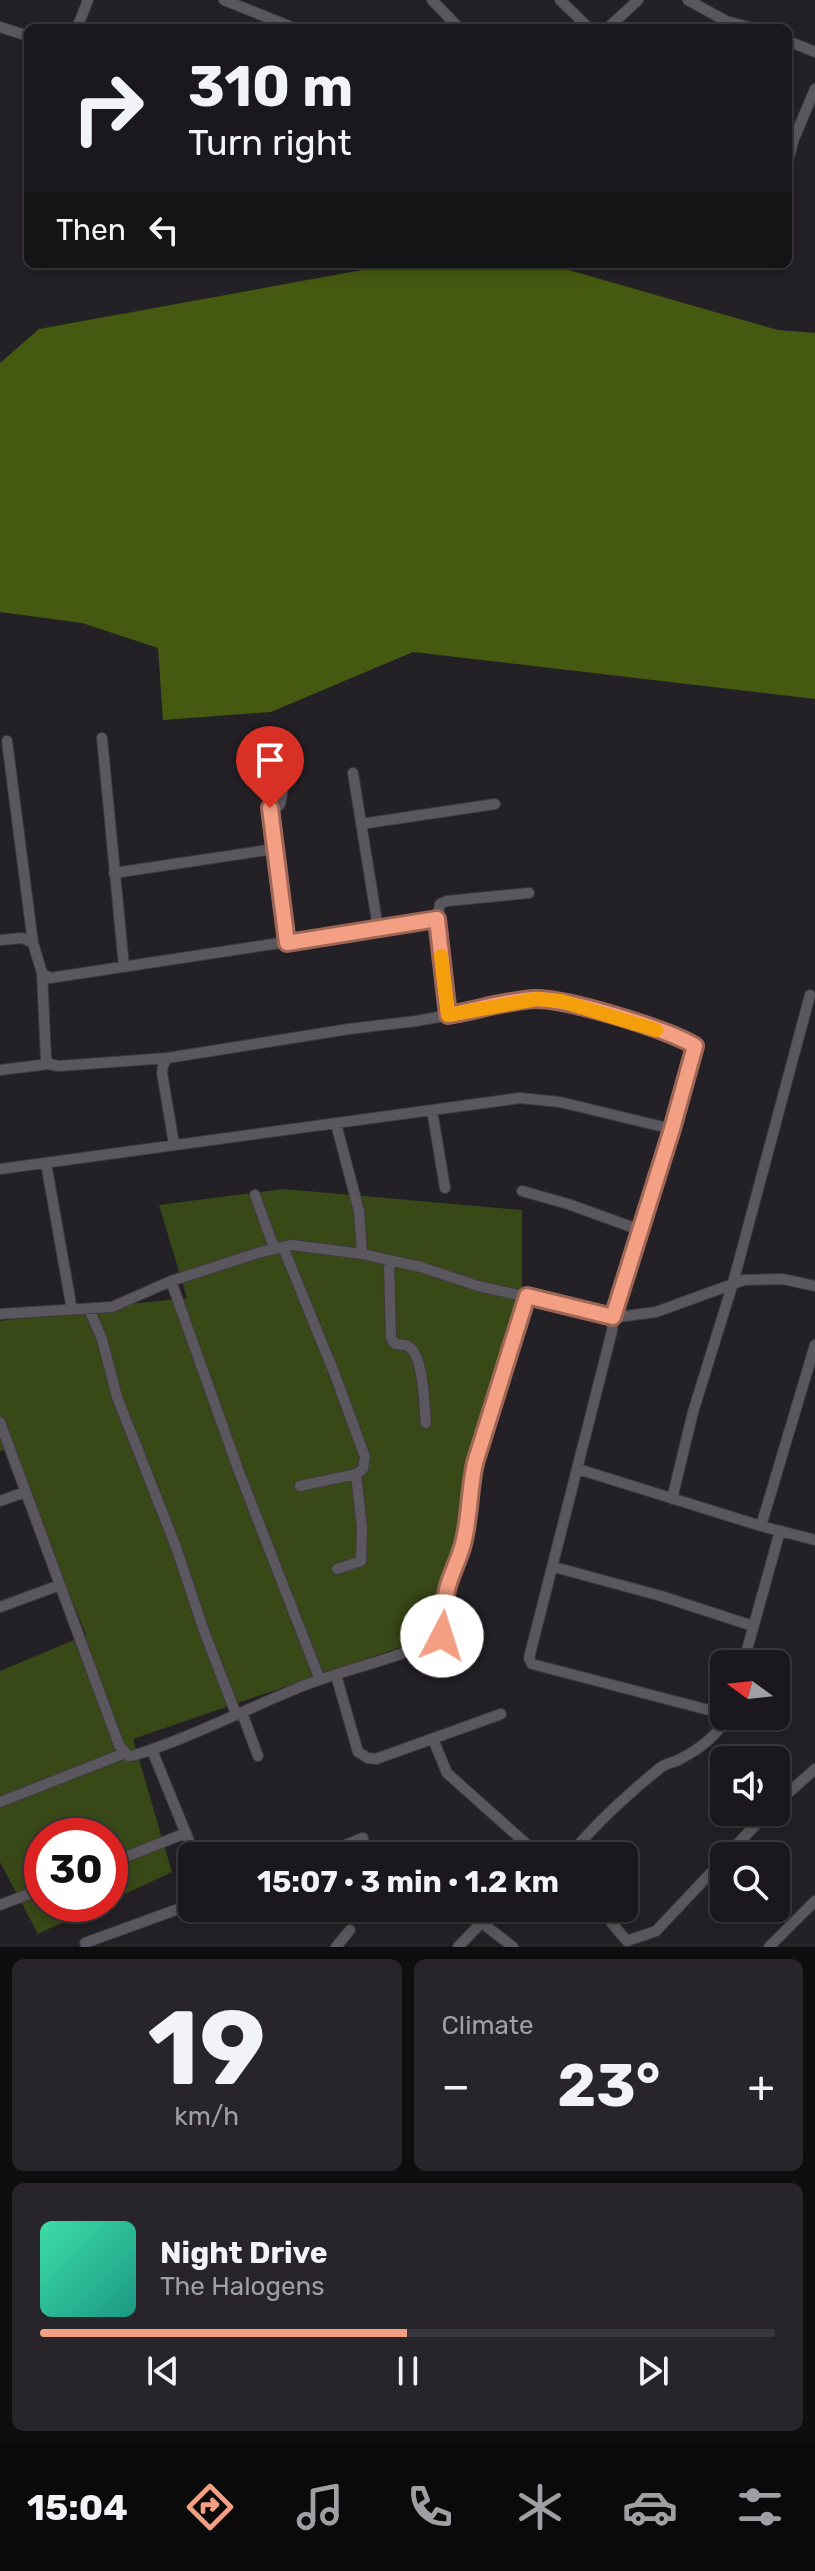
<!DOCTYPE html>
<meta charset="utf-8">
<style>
body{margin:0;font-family:Rubik,sans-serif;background:#272529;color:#f1f3f6;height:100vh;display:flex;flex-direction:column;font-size:30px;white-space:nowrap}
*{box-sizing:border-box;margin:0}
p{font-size:26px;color:#9fa0a3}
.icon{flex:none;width:44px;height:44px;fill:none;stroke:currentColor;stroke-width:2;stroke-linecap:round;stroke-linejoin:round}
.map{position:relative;height:1947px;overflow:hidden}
.drawer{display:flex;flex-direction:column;gap:12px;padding:12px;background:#0e0d0f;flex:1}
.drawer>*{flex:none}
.hud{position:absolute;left:24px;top:24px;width:768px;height:244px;border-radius:12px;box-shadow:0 4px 12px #0003,0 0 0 2px #38373b;background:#1a181c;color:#f1f3f6;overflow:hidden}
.needle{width:52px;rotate:285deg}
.buttons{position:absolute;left:710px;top:1650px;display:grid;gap:16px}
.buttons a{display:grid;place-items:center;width:80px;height:80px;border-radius:12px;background:#1a181c;box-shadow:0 4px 12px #0003,0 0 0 2px #38373b;font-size:40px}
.speed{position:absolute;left:24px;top:1818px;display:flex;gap:16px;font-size:40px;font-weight:700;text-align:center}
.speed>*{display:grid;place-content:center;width:104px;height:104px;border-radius:50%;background:#1a181c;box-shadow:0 4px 12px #0003,0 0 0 2px #38373b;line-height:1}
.speed .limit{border:12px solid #d22;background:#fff;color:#111}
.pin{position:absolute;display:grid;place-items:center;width:68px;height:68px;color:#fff;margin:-82px -34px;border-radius:50% 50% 50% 0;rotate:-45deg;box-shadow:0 0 8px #0007}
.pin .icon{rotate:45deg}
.me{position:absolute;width:88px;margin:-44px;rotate:5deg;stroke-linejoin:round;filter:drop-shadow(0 0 6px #0008)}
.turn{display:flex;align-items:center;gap:28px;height:168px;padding:0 32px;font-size:36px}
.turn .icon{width:104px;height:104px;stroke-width:2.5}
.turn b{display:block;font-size:56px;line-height:68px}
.then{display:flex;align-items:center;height:76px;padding:0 32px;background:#0003;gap:16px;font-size:30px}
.big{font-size:60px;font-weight:700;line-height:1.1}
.drawer .card{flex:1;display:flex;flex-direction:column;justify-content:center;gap:12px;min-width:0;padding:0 28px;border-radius:12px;background:#272529}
.drawer .dial{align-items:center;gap:0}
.dial b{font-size:104px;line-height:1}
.song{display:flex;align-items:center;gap:24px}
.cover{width:96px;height:96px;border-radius:12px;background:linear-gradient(135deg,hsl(160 70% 55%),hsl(170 70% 35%))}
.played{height:8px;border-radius:4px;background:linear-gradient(90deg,#f39f83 50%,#38373b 50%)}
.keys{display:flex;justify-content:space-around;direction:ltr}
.heat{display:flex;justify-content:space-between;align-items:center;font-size:44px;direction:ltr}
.drawer .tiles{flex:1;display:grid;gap:12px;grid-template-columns:1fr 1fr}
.card:last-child{grid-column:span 2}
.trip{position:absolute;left:178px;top:1842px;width:460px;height:80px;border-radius:12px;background:#1a181c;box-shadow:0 4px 12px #0003,0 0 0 2px #38373b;font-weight:700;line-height:80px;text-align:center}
.tabs{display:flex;height:128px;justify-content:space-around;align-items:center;background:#0a0a0b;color:#9fa0a3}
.tabs .icon{width:56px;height:56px}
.tabs .selected{color:#f39f83}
.tabs b{font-size:36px;color:#f1f3f6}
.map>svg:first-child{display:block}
.green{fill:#394817}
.forest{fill:#455910}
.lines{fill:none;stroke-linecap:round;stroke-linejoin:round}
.minor-casing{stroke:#3d3a40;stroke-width:12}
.minor{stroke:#5b575e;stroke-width:10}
.route-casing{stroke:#9e6755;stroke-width:20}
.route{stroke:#f39f83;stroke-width:14}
.slow{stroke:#f59e0b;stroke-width:14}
</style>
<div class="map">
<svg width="815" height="1947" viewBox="0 0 815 1947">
<rect width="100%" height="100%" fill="#232026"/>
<path class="green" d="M284,1189L522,1210V1289L450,1623L398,1648L133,1739L172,1872L110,1901V1836H42V1904H103L38,1934L0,1862V1671L86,1635L11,1448L0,1451V1321L72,1310L187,1298L159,1205Z"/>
<path class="forest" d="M395,264H548L778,330L815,333V699L413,652L271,712L163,720L158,648L82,623L0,612V363L39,329Z"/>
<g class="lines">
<defs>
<path id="minor" d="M224,0L294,28
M432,0L459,28
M560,0L589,28
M688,0L726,21L753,28
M0,27L28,36
M77,28L88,0
M608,28L638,0
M788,41L815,52
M788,162L793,141L815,89
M102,738L124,967
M7,741L33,943
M285,742C284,751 283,801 280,804C277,808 273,809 269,811L287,943
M353,773L378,928
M361,824L495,804
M114,873L274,849
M437,919L440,904L447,901L529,893
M0,940L22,938L33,943L42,973L50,978L437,919L448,1015
M42,973L46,1058L49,1064L59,1066L167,1058
M0,1070L49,1064
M432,1110L445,1188
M336,1124L359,1211L362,1254
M174,1144L162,1073L163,1065L167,1058L349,1029L416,1021L537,999L561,1001L632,1021L695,1046L672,1129
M46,1163L72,1310
M0,1169L520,1098L560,1102L672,1129L613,1317L612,1331L529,1658L532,1664L724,1714
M522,1191L568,1204L640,1230
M255,1195L274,1248
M283,1247L335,1375L365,1457L363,1469L356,1474L300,1486
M389,1261L391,1338L395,1344C399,1345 404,1344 408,1346C424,1355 424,1406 426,1423
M171,1281L238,1469L320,1680
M89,1309L102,1339L117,1397L176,1547L204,1631L236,1714
M0,1314L112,1307L171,1281L261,1252L292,1245L362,1254L421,1267L478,1286L618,1317L656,1312L744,1280L783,1279L815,1286
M0,1422L119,1745L128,1756L135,1755C189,1738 240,1712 293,1690C341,1669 396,1661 442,1636C443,1619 443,1603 448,1586C452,1572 460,1559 463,1544C470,1517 469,1490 475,1463L527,1296
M578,1469L761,1526L815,1540
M672,1499L693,1412L733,1283L810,995
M0,1501L25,1492
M761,1526L815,1345
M554,1567L661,1596L753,1626
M337,1569L361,1561L362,1528L356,1474
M0,1607L60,1585
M743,1664L780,1531
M336,1675L358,1752L368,1758L376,1759L501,1714
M242,1713L258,1756
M433,1739L447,1773L540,1856
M152,1750L195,1856
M0,1802L125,1753
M776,1804L815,1769
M317,1856L363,1838
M569,1856C595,1824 628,1794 660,1768C667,1762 675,1763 682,1758C701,1748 718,1735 728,1716
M726,1856L768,1812
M110,1863L186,1833
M0,1905L42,1889
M463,1908L513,1947
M599,1908L627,1941L656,1931L724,1859
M85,1943L192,1904
M336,1947L350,1930
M458,1947L481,1923
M769,1947L815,1901"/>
</defs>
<use href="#minor" class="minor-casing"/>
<use href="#minor" class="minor"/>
</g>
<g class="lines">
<defs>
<path id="route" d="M270,808L287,943L437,919L448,1015C477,1010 505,1001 534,999C566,998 667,1029 695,1046L672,1129L613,1317L527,1296L475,1463C469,1490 470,1517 463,1544C459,1559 452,1572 448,1586C443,1603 443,1619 442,1636"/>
</defs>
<use href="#route" class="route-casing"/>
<use href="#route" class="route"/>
<path class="slow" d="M441,956L448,1015L537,999L561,1001L656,1030"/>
</g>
</svg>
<div class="buttons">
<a><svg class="needle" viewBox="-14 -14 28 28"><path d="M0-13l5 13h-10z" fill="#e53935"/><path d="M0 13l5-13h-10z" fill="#9fa0a3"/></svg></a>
<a><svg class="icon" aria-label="sound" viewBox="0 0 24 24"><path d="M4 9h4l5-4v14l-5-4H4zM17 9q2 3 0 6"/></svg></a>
<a><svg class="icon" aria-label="search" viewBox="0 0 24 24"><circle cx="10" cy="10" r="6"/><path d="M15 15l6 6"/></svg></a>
</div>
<div class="speed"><div class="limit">30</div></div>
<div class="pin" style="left:270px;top:808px;background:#d93025"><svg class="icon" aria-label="arrive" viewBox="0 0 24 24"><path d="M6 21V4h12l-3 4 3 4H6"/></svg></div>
<svg class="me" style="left:442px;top:1636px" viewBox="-20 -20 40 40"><circle r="19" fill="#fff"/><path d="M0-13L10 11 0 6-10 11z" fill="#f39f83"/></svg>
<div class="trip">15:07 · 3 min · 1.2 km</div>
<div class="hud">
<div class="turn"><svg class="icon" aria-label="right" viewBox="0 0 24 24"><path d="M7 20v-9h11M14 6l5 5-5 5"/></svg><div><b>310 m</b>Turn right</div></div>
<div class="then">Then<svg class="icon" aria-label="left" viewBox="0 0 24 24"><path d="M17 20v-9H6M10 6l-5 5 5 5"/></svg></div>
</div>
</div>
<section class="drawer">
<div class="tiles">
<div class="card dial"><b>19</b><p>km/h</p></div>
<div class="card"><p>Climate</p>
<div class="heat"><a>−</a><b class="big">23°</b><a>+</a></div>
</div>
<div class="card">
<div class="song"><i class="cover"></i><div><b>Night Drive</b><p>The Halogens</p></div></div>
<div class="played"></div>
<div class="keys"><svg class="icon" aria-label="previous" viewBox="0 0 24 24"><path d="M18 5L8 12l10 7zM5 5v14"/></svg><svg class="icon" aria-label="pause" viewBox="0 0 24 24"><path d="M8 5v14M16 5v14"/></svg><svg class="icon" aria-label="next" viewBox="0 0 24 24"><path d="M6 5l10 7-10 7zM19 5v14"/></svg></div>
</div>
</div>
</section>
<nav class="tabs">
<b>15:04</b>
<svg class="icon selected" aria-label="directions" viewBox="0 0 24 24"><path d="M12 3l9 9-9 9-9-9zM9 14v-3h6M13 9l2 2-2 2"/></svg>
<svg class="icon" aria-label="music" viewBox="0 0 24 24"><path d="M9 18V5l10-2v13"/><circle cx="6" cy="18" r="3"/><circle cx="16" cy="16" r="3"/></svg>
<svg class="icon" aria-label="phone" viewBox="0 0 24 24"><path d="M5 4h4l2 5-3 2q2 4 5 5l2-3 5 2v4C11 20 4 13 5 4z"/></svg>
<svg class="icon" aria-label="climate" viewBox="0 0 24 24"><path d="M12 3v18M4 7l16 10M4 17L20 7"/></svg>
<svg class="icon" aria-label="car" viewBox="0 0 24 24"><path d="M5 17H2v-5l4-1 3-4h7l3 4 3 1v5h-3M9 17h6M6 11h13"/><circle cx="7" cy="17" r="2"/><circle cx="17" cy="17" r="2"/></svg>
<svg class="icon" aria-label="filters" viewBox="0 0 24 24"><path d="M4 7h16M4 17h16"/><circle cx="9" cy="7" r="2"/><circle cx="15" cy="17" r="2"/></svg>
</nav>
